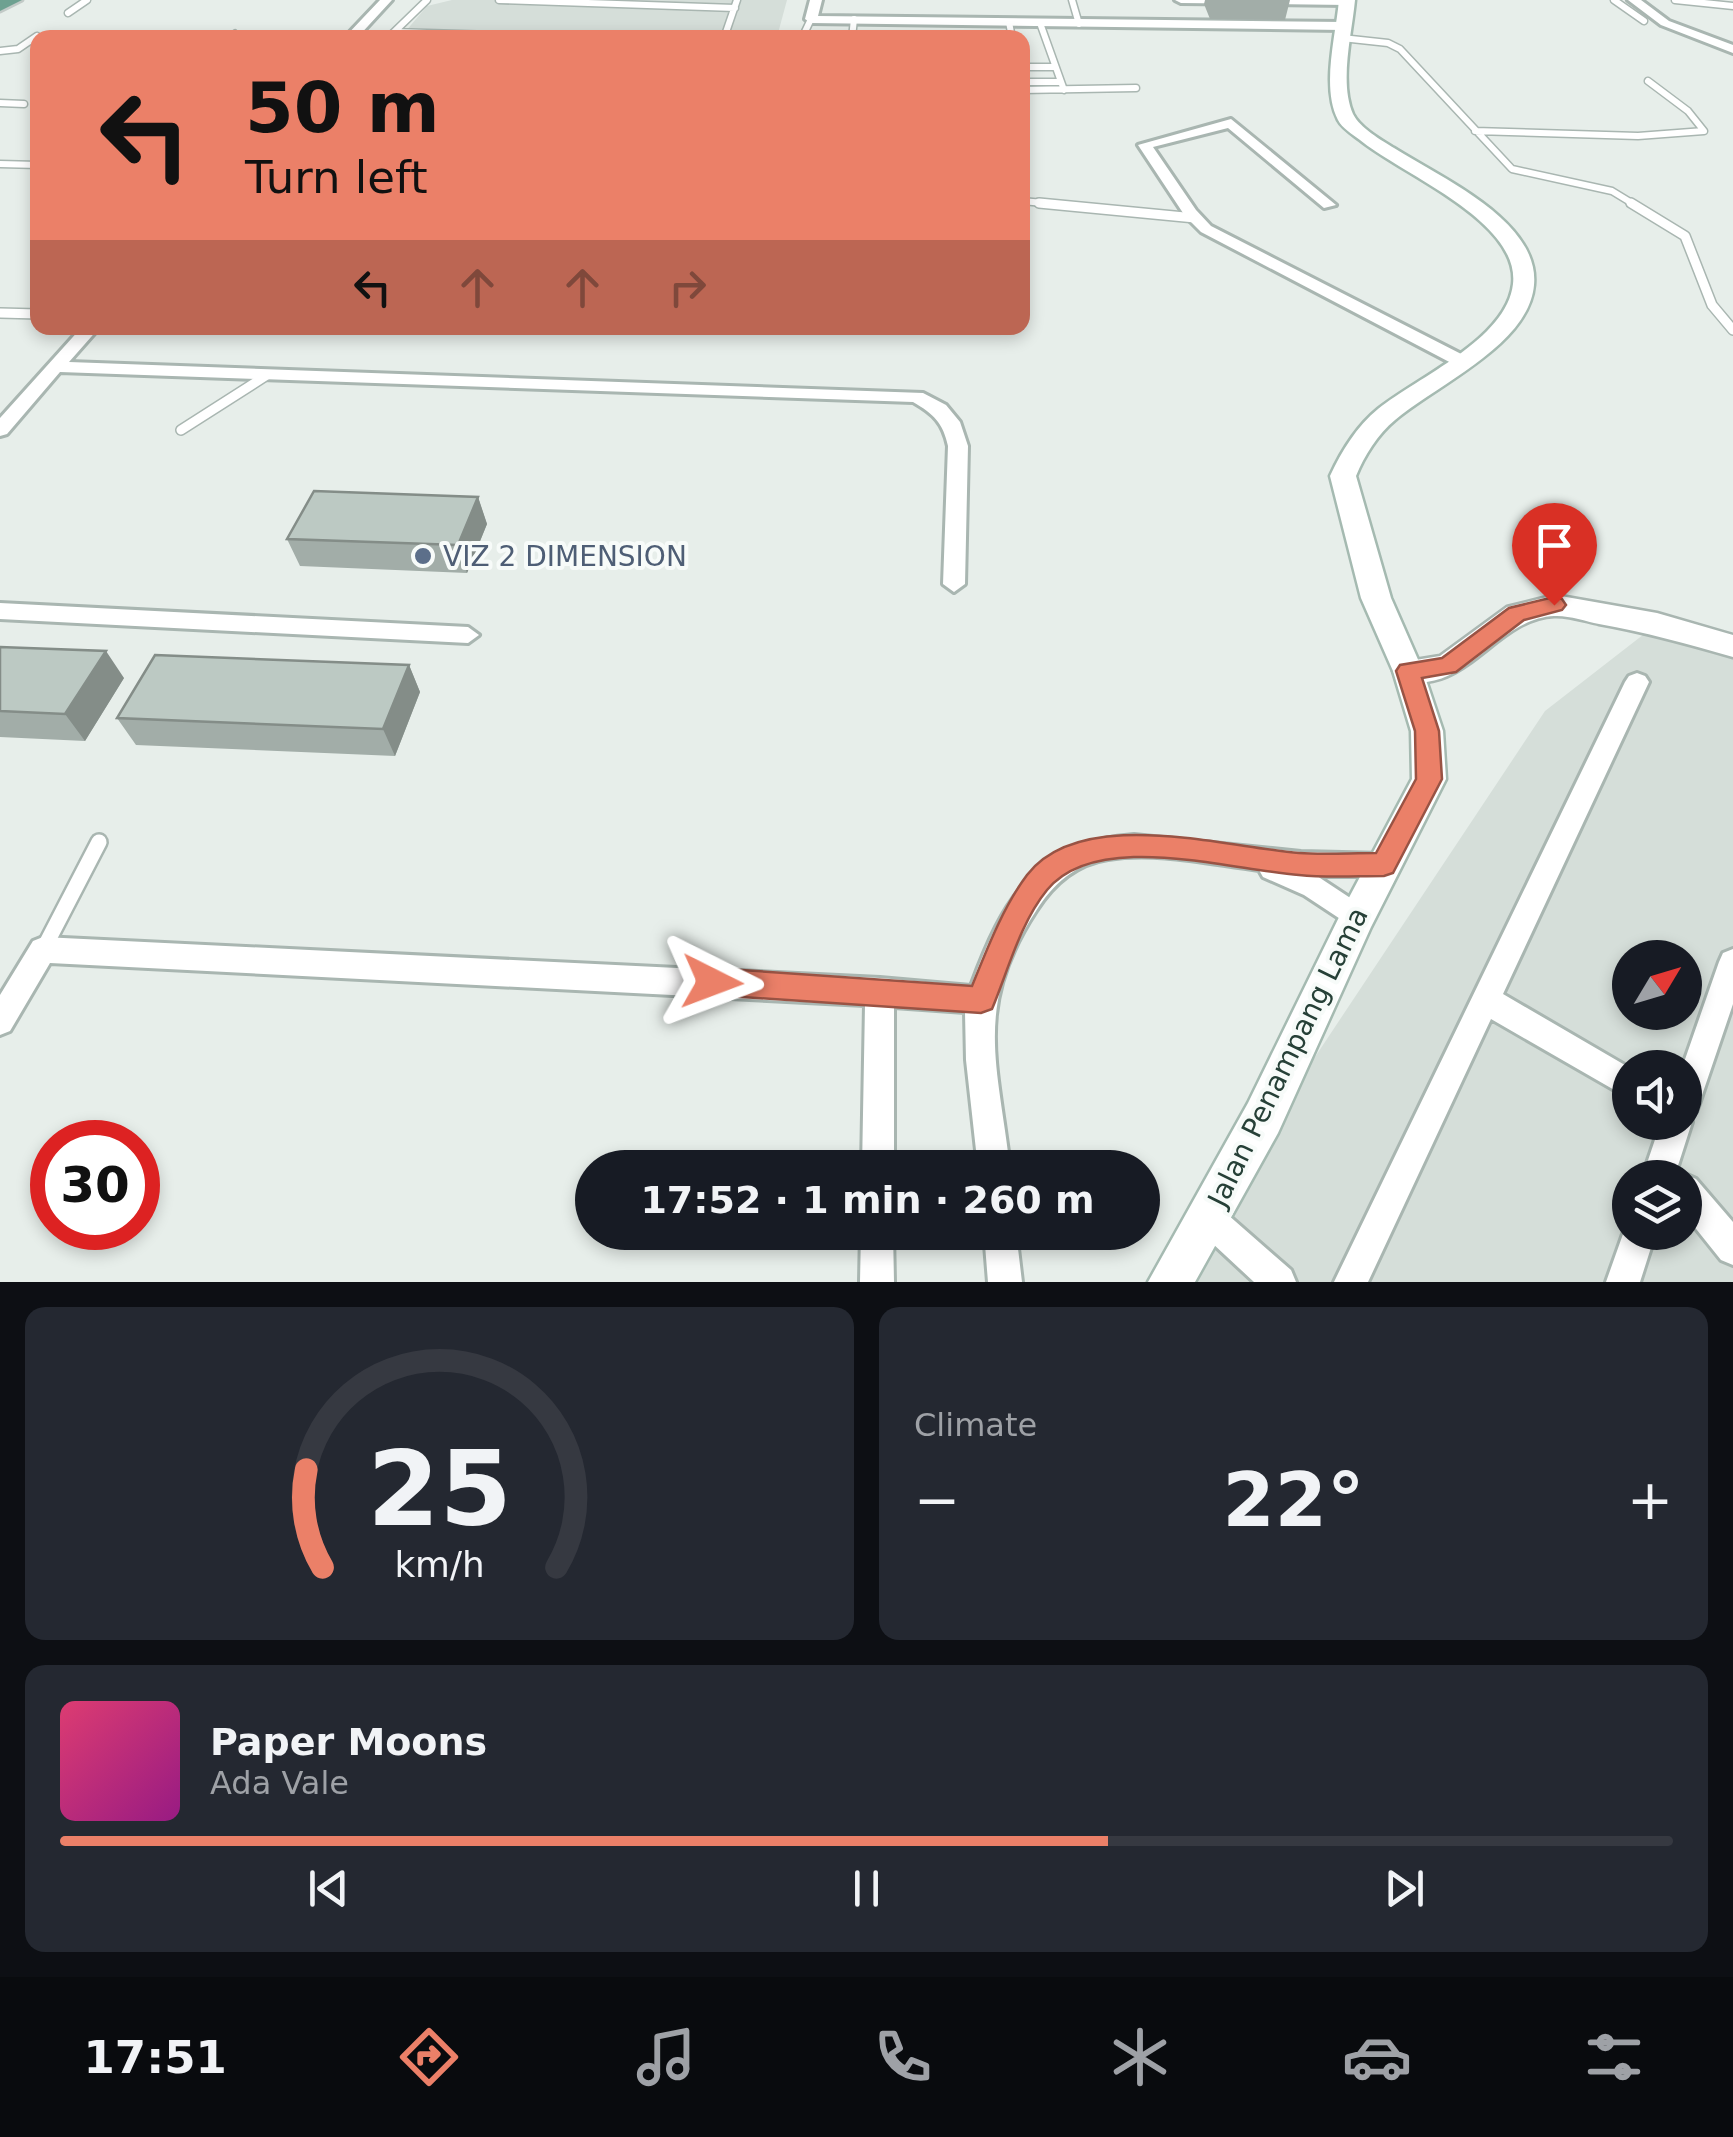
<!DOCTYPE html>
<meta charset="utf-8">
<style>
body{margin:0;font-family:"DejaVu Sans",sans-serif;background:#242831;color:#f1f3f6;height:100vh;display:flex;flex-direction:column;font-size:38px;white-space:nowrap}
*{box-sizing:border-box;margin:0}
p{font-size:32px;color:#9ea1a6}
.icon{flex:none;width:55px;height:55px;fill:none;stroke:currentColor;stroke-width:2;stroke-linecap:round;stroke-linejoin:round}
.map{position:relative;height:1282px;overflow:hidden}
.side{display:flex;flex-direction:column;gap:25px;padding:25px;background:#0d0f14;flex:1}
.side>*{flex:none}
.hud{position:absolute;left:30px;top:30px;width:1000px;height:305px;border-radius:20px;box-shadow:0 5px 15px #0003;background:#eb8068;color:#111;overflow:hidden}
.needle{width:65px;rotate:52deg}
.tools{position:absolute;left:1612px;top:940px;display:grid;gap:20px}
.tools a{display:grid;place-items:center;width:90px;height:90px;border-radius:50%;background:#171b24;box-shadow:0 5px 15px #0003;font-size:50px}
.speed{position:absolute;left:30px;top:1120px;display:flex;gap:20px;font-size:50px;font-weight:700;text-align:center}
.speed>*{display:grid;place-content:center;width:130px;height:130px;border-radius:50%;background:#171b24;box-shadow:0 5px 15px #0003;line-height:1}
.speed .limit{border:15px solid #d22;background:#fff;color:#111}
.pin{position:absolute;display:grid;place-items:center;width:85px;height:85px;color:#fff;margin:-102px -42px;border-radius:50% 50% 50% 0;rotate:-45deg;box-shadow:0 0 10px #0007}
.pin .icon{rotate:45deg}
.me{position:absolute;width:110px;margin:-55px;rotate:93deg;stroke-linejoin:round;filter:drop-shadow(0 0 8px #0008)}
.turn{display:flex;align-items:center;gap:35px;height:210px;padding:0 50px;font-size:45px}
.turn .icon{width:130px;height:130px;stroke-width:2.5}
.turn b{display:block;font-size:70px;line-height:85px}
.lanes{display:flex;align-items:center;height:95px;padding:0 50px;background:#0003;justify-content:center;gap:50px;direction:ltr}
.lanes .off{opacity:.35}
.big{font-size:75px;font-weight:800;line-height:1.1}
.side .tile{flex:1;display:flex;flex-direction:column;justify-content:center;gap:15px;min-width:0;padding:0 35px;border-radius:20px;background:#242831}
.side .dial{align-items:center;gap:0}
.dial svg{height:260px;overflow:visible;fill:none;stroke:#363941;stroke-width:7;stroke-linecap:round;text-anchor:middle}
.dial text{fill:#f1f3f6;stroke:none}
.song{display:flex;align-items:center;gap:30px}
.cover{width:120px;height:120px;border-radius:15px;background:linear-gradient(135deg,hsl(340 70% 55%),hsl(310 70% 35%))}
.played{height:10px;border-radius:5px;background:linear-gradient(90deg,#eb8068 65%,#363941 65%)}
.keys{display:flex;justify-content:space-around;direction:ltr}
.heat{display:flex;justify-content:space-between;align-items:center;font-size:55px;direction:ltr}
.side .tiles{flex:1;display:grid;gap:25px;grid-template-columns:1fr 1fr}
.tile:last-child{grid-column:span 2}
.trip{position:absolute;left:575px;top:1150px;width:585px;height:100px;border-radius:50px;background:#171b24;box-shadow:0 5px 15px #0003;font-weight:800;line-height:100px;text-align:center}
.tabs{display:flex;height:160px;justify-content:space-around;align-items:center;background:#090b0e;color:#9ea1a6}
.tabs .icon{width:70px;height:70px}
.tabs .active{color:#eb8068}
.tabs b{font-size:45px;color:#f1f3f6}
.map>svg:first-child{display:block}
.built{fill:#d5ded9;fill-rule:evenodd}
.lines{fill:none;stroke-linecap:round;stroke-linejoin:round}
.service-far2-casing{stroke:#a9b6b1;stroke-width:9}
.service-far1-casing{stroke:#a9b6b1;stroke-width:12}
.service-casing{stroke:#a9b6b1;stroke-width:20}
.minor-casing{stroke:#a9b6b1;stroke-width:6}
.tertiary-casing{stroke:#a9b6b1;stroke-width:5}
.secondary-casing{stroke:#a5bab1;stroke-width:5}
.primary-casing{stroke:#c2cac7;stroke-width:5}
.service-far2{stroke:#fff;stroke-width:6}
.service-far1{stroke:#fff;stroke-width:9}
.service{stroke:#fff;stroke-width:15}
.minor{fill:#fff;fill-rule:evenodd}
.tertiary{fill:#fff;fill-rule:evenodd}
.secondary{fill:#fff;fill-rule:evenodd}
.primary{fill:#6ea191;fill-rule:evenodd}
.wall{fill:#a2ada8}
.shaded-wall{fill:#848d88}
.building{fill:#bcc9c3;stroke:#848d88;stroke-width:2.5}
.route{fill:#eb8068;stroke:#995344;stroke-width:2.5}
.service-dot{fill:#5c6f8a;stroke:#f7fbf9;stroke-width:4}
.labels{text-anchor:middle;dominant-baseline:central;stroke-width:8;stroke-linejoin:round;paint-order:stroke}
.service-label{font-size:28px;fill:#4e5e75;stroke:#f7fbf9;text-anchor:start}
.street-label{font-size:28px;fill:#264037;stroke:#f7fbf9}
</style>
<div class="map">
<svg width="1733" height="1282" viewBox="0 0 1733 1282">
<rect width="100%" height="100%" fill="#e7eeea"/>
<path class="built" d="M452,0H787L777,37L400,38L427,6Z
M1657,624L1733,644V1282H1173L1208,1218L1545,711ZM1630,958H1685V1012H1630ZM1630,1068H1685V1122H1630ZM1630,1178H1685V1232H1630Z"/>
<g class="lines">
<defs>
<path id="service-far2" d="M499,0L735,8
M1072,0L1079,24
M1614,0L1644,21
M1675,0L1733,6
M68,13L87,0
M1009,22L1012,38
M1040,23L1064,90
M394,32L597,38
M392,34L427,0
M724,38L737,0
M802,38L811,19
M852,38L854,19
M1342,38L1388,43L1400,49L1512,169L1612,191L1635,205
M0,51L18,49L37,36
M1022,67H1053
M1022,82H1060
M1022,90L1136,88
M0,103L24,104
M1475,131L1638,136L1704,131L1688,111L1648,81
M0,164L38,165
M1022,201L1065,205"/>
<path id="service-far1" d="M1039,203L1195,218
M1631,203L1685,236L1712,305L1733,330
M0,313L38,314
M181,430L267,375"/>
<path id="service" d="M43,950L99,842"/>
<path id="minor" d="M380,0H392L357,38H344Z
M810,0H822L818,16L1343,22L1349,26L1343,30L811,23L805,19Z
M1175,0H1351L1353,2L1347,5L1181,3Z
M1628,0H1641L1669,21L1733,45V53L1661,25Z
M235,32L240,38H227Z
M1231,119L1336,205L1324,208L1228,128L1153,147L1196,210L1211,226L1469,358V366H1457L1201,232L1185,216L1138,145Z
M81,328H99L69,362L923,393L946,405L960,422L968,446L965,584L954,592L943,584L948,446C943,423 934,414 913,402L60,372L7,434L0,436V418Z
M0,603L468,627L479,635L468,643L0,619Z
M1637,673L1645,676L1649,682L1503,994L1630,1068V1099L1491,1019L1368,1282H1334L1625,682L1629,676Z
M1134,835L1301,852L1384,854L1393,857L1397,865L1393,873L1384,876H1317L1367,909L1371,918L1367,927L1357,930L1304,895L1263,877L1259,870C1210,864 1157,851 1108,859C1075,864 1053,884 1036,911C973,1007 998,1063 1010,1168H978L966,1060L965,1012L894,1007V1168H862L865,1005L50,963L10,1031L0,1035V995L33,941L43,937L880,978L971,986C1003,900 1035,841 1134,835Z
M1733,949V1004L1700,1101L1696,1112L1689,1114L1692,1122L1674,1178H1642L1661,1122H1685V1068H1682L1719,962L1723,953Z
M1685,1174L1696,1179L1733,1222V1265L1721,1260L1685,1215V1178H1677Z
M1208,1202L1219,1207L1291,1270L1296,1282H1254L1197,1229L1192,1218L1197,1207Z
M1628,1220L1630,1232H1656L1640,1282H1606Z
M861,1232H893L894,1282H860Z
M984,1232H1016L1022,1282H988Z"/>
<path id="tertiary" d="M1555,595L1657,613L1733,635V657C1688,644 1645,632 1599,624C1585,621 1568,615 1554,616C1494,619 1465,700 1397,679L1393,671L1397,663L1440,656L1507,607Z"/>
<path id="secondary" d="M1339,0H1355C1352,33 1339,83 1353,114C1360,128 1381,140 1394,148C1441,178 1540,221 1534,285C1529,345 1436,385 1395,420C1378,434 1364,456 1356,476L1391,598L1423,671L1443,731L1446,779L1371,927L1278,1133L1195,1282H1148L1248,1103L1344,907L1412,779L1411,731L1393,671L1361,598L1330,476C1341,452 1357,426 1378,409C1418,377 1507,339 1513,284C1520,221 1403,175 1360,140C1352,134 1342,128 1338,120C1321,87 1336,35 1339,0Z"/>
<path id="primary" d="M0,0H22L0,11Z"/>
</defs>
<use href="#service-far2" class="service-far2-casing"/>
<use href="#service-far1" class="service-far1-casing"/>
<use href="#service" class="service-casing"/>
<use href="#minor" class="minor-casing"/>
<use href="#tertiary" class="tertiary-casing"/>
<use href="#secondary" class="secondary-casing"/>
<use href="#primary" class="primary-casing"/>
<use href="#service-far2" class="service-far2"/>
<use href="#service-far1" class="service-far1"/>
<use href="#service" class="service"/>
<use href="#minor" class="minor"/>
<use href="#tertiary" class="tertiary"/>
<use href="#secondary" class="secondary"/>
<use href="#primary" class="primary"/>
</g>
<path class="wall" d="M1205,0H1290L1285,20L1210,19L1204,4Z
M478,497L487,524L467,573L300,566L287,539Z
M0,647L124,678L85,741L0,737Z
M409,665L420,692L395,756L136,745L117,718Z"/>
<path class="shaded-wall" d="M478,497L487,524L467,573L458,545Z
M106,651L124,678L85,741L65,714Z
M409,665L420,692L395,756L383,729Z"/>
<path class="building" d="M314,491L478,497L458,545L287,539Z
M0,647L106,651L65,714L0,711Z
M155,655L409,665L383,729L117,718Z"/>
<path class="route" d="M1554,597L1562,599L1566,605L1562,610L1524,620L1456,672L1422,678L1439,731L1442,779L1393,873L1384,876C1355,876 1327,878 1299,875C1230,870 1097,829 1047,890C1020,923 1008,971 992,1009L981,1013L712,995L702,991L698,982L702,972L712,968L972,986C987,949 1003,907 1027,875C1081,805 1224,847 1299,853C1324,855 1350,853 1376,853L1416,779L1415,731L1396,671L1400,665L1442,658L1509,608Z"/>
<circle class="service-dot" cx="423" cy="556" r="10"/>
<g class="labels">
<g class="service-label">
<text x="443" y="556">VIZ 2 DIMENSION</text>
</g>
<g class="street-label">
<text transform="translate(1288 1057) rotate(-64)">Jalan Penampang Lama</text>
</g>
</g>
</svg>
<div class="tools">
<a><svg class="needle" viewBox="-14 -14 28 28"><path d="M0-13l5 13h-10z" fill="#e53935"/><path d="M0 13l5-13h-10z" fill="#9ea1a6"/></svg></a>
<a><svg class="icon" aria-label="sound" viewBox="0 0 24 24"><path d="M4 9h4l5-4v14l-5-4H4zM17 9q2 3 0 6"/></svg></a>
<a><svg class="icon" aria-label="layers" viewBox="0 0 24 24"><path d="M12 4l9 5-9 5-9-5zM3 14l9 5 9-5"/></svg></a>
</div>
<div class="speed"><div class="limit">30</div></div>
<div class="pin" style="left:1554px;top:605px;background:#d93025"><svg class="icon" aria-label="arrive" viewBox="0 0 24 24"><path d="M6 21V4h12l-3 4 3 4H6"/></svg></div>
<svg class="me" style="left:712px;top:982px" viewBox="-20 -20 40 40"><path d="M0-17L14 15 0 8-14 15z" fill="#eb8068" stroke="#fff" stroke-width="4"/></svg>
<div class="trip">17:52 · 1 min · 260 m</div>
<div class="hud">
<div class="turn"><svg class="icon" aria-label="left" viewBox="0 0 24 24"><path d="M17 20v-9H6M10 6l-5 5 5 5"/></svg><div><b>50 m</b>Turn left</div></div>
<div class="lanes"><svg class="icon" aria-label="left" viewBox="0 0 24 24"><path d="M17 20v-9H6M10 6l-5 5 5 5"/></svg><svg class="icon off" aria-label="ahead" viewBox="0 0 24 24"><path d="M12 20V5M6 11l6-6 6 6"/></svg><svg class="icon off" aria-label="ahead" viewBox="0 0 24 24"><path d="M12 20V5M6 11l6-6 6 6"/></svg><svg class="icon off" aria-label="right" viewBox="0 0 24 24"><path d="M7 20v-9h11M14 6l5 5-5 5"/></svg></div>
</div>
</div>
<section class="side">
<div class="tiles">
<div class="tile dial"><svg viewBox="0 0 100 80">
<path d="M14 69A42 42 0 1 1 86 69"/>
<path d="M14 69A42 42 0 0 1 9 39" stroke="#eb8068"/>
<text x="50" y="56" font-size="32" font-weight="700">25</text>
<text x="50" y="72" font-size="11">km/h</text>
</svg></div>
<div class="tile"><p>Climate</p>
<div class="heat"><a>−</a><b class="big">22°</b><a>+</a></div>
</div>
<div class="tile">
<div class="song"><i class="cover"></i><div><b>Paper Moons</b><p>Ada Vale</p></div></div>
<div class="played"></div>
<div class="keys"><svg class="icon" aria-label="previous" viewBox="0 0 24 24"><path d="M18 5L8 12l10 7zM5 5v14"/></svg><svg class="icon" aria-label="pause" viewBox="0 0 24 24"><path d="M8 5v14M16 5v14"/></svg><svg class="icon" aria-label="next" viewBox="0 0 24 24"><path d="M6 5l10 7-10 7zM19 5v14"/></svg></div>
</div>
</div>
</section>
<nav class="tabs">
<b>17:51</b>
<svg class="icon active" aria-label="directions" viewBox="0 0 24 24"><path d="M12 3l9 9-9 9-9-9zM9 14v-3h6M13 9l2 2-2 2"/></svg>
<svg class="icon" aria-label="music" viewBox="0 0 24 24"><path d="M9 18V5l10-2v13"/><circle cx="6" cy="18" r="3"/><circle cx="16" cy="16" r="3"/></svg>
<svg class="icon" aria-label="phone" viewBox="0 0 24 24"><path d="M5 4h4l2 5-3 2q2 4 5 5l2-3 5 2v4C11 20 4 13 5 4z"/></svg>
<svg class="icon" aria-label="climate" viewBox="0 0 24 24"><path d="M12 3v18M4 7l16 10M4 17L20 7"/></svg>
<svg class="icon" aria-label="car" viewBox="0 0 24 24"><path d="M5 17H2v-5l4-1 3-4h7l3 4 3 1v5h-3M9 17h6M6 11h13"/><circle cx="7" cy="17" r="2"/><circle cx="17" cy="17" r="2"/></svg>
<svg class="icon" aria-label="filters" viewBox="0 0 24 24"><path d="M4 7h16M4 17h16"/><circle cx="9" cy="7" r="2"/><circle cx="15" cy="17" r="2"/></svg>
</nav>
